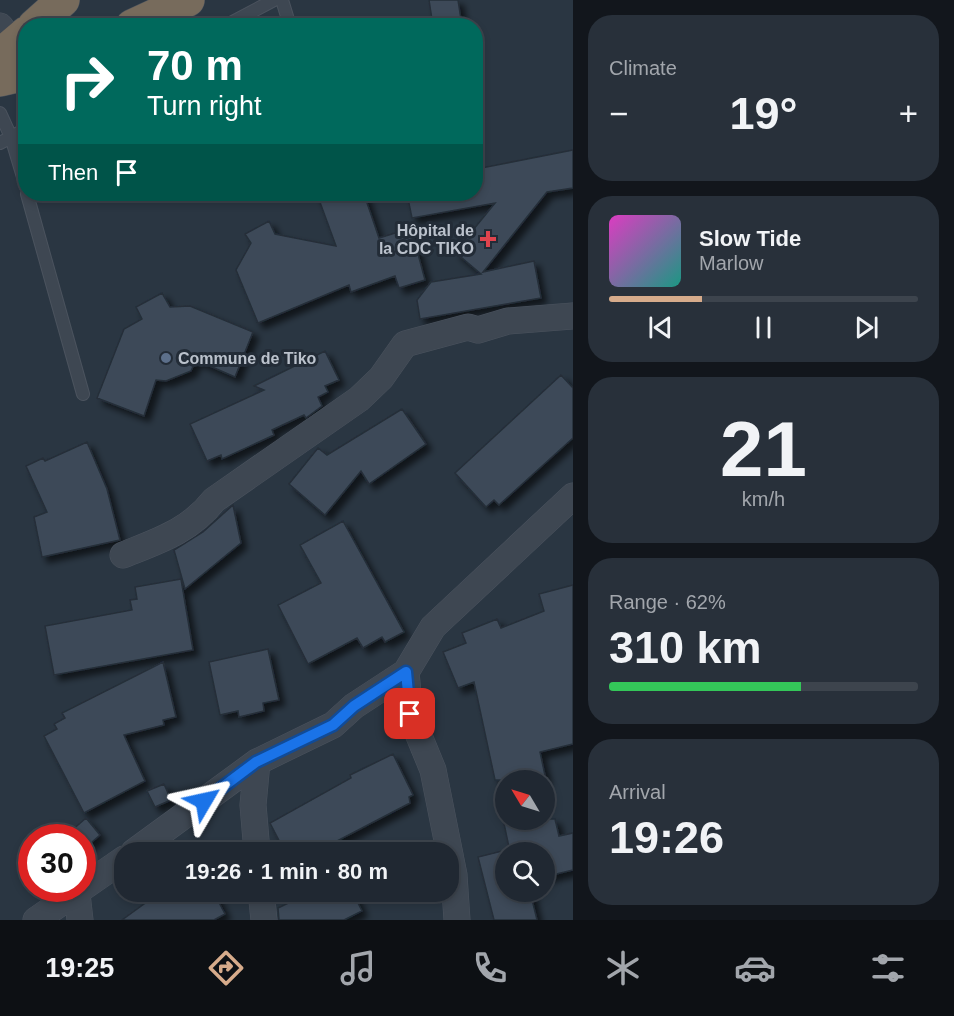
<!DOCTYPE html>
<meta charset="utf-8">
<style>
body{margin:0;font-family:Arial,sans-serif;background:#28303a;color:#f1f3f6;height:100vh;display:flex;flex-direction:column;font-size:22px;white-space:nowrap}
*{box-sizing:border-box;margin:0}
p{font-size:20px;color:#a2a6ac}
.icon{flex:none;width:33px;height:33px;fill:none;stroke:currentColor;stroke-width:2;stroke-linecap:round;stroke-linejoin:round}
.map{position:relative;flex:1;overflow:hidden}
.sheet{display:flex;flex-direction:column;gap:15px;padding:15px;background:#12161c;width:381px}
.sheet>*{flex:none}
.guide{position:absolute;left:18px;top:18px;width:465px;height:183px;border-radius:24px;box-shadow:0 3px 9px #0003,0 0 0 2px #3d444d;background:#00695c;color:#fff;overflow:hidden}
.needle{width:39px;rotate:308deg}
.tools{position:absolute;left:495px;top:770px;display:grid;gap:12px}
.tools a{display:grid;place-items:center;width:60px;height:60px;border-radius:50%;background:#202832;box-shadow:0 3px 9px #0003,0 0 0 2px #3d444d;font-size:30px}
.speed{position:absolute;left:18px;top:824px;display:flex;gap:12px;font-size:30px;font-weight:700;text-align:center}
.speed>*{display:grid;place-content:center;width:78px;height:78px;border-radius:50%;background:#202832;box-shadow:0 3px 9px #0003,0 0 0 2px #3d444d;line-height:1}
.speed .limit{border:9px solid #d22;background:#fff;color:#111}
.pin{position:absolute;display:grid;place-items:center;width:51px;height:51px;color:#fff;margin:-26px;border-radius:12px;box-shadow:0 3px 9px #0006}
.me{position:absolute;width:66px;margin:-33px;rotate:54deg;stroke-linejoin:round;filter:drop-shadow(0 0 4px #0008)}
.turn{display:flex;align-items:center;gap:21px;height:126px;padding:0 30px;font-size:27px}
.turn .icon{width:78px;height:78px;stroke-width:2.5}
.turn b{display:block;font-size:42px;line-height:51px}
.then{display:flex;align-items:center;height:57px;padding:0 30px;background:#0003;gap:12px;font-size:22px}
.big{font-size:45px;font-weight:700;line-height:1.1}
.sheet .tile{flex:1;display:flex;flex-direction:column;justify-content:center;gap:9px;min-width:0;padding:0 21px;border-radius:24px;background:#28303a}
.sheet .dial{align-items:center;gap:0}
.dial b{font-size:78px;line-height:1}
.song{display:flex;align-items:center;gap:18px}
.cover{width:72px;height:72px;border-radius:9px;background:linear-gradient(135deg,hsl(310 70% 55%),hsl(170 70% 35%))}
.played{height:6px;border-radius:3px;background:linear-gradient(90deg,#d6ab8b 30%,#3d444d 30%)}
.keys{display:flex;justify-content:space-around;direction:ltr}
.heat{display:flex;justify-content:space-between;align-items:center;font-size:33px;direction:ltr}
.charge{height:9px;border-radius:4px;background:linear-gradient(90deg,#34c759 62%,#3d444d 0)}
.trip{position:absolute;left:114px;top:842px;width:345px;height:60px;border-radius:24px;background:#202832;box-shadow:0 3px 9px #0003,0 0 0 2px #3d444d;font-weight:700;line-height:60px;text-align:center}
.tab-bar{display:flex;height:96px;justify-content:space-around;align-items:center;background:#0d1014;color:#a2a6ac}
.tab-bar .icon{width:42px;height:42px}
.tab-bar .active{color:#d6ab8b}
.tab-bar b{font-size:27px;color:#f1f3f6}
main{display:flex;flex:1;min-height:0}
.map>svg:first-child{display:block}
.building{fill:#3c4a58;stroke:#252e39;stroke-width:1.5;filter:url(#shadow)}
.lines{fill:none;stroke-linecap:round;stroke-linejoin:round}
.lane-casing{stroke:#4b535e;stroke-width:14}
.street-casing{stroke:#4b535e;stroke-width:27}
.highway-casing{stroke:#49525c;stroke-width:34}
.lane{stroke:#3e4752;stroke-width:12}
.street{stroke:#3e4752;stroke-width:26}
.highway{stroke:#776b5c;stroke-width:33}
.route-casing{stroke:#114b97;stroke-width:15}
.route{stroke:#1a73e8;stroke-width:10}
.health-dot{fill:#e0444e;stroke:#232c37;stroke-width:2}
.service-dot{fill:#5c6f8a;stroke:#232c37;stroke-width:2}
.labels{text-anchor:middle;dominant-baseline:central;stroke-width:6;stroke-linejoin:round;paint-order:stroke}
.poi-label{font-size:16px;font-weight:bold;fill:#bbc2cc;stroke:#232c37;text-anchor:end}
</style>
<main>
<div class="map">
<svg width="573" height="920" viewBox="0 0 573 920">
<defs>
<filter id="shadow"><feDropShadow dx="5.5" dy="5.5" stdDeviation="3" flood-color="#0009"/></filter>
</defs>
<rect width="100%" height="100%" fill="#2a3642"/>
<path class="building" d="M429,0H458L462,26H433Z
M573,150V188L547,192L483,272L534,261L541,298L420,319L417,300L431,282L481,274L455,252L495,203L412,218L407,194H476V169Z
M317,194H364L379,238L411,228L425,280L399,288L395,276L351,292L349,285L258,323L236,270L251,243L245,234L269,221L275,234L336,246Z
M162,293L170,307L190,306L253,332L235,377L196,360L191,371L166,381L156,380L144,416L97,398L124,329L142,319L136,307Z
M325,351L339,380L325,386L328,392L318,397L322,406L306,418L304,415L272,430L274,435L222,459L221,455L207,461L190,424L264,390L254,386Z
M561,375L573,388V438L499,505L494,500L486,507L455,473Z
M402,409L426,444L369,484L361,471L325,515L289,484L318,448L327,455Z
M87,442L107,489L120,540L42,557L34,517L47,512L26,466L43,458L45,461Z
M233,505L241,543L185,589L174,550L203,532Z
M343,521L404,632L385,642L382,637L363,648L357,638L308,664L278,605L321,583L300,545Z
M181,579L193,650L54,675L45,626L132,610L130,600L137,599L135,587Z
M573,585V744L540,752L546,780H495L474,682L458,688L443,652L466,643L462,633L497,619L501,628L544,611L539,594Z
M268,649L279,700L263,703L264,711L239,717L238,711L220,715L209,662Z
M163,662L176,717L163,720L164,725L124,735L145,781L84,813L44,736L57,729L54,724L65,718L62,713Z
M393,754L413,795L409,797L410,803L316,852H285L270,823L351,778L350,775Z
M164,784L171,800L155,807L147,791Z
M86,818L100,835L84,849L82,837H74L70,832Z
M503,819H555L559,836L573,833V870L544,877V852H510Z
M506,850V891H530L537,920H494L478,857Z
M162,891H213L225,914L214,920H122Z
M313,891H352L362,911L344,920H279L278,908Z"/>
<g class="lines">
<defs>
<path id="lane" d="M282,0L290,26
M225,26L274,0
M0,113L11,137L26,187
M0,143L26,129
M27,194L83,394"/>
<path id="street" d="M0,26L13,44
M123,555C158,541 190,531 214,500L359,399L381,378L405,344L468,327L478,330L508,321L573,316
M406,672L410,714L433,770L454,875L457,920
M257,762L253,805L257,852
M134,852L257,762L333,725L354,706L406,672L433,627L573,496
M261,891L264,920
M77,894L80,920
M36,920L124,859"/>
<path id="highway" d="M34,26L63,0
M132,26L188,0
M0,55L26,33
M0,80L26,74"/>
</defs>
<use href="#lane" class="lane-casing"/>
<use href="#street" class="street-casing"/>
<use href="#highway" class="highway-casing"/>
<use href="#lane" class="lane"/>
<use href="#street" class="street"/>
<use href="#highway" class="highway"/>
</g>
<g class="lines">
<defs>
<path id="route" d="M204,801L256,762L333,725L354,706L406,672L410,714"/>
</defs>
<use href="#route" class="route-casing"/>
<use href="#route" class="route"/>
</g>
<path class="health-dot" d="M485 230h6v6h6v6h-6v6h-6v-6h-6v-6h6z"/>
<circle class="service-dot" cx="166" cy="358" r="6"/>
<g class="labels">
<g class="poi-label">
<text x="474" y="230">Hôpital de<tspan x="474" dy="18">la CDC TIKO</tspan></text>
<text x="178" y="358" text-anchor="start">Commune de Tiko</text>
</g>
</g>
</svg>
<div class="tools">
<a><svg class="needle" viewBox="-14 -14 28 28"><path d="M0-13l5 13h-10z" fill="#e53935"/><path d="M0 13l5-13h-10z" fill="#a2a6ac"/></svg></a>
<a><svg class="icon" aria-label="search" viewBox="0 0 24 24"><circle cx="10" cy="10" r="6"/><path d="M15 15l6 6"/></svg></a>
</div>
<div class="speed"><div class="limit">30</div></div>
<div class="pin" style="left:410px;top:714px;background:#d93025"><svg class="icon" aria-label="arrive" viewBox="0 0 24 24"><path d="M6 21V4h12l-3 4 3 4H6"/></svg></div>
<svg class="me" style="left:204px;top:801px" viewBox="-20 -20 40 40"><path d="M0-17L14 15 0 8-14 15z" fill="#1a73e8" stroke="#fff" stroke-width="4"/></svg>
<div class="trip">19:26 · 1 min · 80 m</div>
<div class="guide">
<div class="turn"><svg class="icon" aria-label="right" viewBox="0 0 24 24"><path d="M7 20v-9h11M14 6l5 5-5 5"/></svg><div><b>70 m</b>Turn right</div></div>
<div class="then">Then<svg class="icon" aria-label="arrive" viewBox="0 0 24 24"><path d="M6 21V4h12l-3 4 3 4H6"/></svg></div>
</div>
</div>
<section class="sheet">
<div class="tile"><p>Climate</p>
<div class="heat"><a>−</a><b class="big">19°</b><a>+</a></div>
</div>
<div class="tile">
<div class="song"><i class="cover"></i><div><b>Slow Tide</b><p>Marlow</p></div></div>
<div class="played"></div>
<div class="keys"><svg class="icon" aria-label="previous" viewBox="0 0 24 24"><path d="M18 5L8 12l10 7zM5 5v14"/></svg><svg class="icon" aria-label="pause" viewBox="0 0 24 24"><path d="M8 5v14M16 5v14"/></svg><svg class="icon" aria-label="next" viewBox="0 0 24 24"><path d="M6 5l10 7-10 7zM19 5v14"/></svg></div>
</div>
<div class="tile dial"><b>21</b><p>km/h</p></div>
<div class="tile"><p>Range · 62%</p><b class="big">310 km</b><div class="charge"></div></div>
<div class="tile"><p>Arrival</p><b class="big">19:26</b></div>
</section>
</main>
<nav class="tab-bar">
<b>19:25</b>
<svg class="icon active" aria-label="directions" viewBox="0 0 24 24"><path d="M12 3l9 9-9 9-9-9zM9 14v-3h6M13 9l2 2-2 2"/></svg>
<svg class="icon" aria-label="music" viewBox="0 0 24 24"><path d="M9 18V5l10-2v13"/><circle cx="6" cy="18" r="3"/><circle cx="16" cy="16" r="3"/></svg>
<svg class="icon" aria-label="phone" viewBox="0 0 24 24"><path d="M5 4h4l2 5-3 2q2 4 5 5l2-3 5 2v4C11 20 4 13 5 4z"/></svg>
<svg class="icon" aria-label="climate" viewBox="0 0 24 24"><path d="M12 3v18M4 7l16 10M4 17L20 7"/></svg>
<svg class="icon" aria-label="car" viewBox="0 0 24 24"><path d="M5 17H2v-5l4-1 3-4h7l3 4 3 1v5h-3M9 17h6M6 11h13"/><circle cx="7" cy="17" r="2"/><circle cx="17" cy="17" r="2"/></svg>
<svg class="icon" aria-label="filters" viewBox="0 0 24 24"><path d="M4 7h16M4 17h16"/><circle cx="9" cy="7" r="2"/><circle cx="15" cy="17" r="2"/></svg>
</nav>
